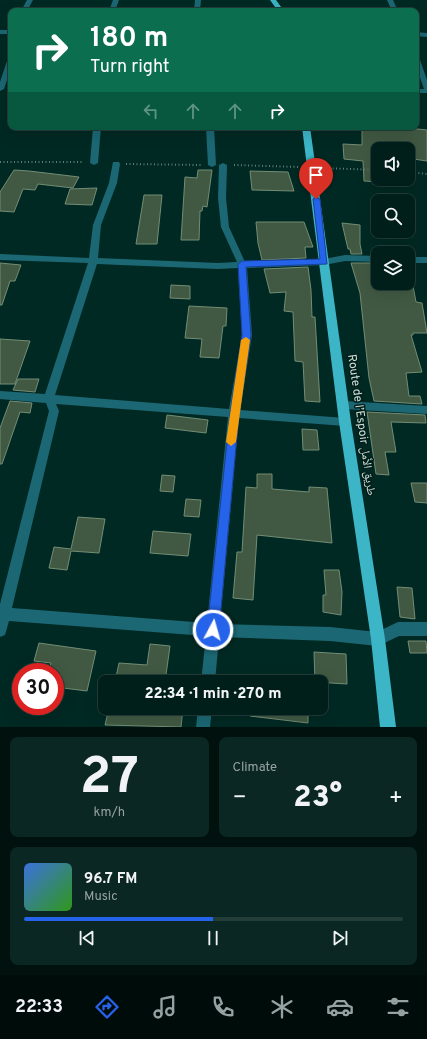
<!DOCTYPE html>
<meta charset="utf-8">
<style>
body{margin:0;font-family:Overpass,"Noto Naskh Arabic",sans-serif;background:#0b2723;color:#f1f3f6;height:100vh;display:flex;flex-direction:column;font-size:15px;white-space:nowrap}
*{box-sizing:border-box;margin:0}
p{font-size:13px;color:#96a2a2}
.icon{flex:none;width:22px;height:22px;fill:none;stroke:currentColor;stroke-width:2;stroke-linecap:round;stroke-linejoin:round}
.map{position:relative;height:727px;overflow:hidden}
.panel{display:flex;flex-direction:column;gap:10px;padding:10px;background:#01110e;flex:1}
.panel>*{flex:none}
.guide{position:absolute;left:8px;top:8px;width:411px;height:122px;border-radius:8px;box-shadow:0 4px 16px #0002,0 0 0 1px #233d39;background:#0b6e4f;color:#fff;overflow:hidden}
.controls{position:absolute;left:371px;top:142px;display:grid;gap:8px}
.controls a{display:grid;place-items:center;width:44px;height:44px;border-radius:8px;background:#011f1a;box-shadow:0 4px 16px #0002,0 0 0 1px #233d39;font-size:20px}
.speed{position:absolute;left:12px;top:663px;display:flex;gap:8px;font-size:20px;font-weight:700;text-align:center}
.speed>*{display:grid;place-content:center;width:52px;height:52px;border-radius:50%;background:#011f1a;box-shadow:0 4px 16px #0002,0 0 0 1px #233d39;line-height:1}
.speed .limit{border:6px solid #d22;background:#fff;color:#111}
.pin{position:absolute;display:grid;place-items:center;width:34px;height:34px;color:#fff;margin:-41px -17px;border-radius:50% 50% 50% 0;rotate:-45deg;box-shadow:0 0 4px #0007}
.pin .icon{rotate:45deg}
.me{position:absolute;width:44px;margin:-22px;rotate:6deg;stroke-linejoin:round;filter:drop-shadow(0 0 3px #0008)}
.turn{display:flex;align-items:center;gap:14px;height:84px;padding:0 16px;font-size:18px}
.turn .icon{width:52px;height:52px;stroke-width:2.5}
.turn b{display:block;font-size:28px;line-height:34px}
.lanes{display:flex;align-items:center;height:38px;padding:0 16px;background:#0003;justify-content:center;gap:20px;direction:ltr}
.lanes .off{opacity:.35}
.big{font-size:30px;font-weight:800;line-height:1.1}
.panel .card{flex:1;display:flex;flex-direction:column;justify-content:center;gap:6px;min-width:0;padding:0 14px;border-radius:8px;background:#0b2723}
.panel .dial{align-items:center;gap:0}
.dial b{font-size:52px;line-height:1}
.song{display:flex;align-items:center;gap:12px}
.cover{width:48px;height:48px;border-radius:6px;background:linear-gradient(135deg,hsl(220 70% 55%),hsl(110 70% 35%))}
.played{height:4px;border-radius:2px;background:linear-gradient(90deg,#2563eb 50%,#233d39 50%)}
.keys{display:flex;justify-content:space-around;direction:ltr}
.heat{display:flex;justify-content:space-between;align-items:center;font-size:22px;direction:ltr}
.panel .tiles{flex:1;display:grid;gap:10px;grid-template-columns:1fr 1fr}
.card:last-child{grid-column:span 2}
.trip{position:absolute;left:98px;top:675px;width:230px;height:40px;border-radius:8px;background:#011f1a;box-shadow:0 4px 16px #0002,0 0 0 1px #233d39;font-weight:800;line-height:40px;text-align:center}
.tab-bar{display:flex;height:64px;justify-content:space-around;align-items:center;background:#000c0a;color:#96a2a2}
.tab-bar .icon{width:28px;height:28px}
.tab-bar .active{color:#2563eb}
.tab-bar b{font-size:18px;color:#f1f3f6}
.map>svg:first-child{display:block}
.building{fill:#415943;stroke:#738d75}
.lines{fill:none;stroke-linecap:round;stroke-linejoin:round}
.path{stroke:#5d7c76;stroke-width:2;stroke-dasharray:1 2.5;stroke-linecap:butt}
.minor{fill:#1b6874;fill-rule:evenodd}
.trunk{fill:#3cb5c7;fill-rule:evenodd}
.route{fill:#2563eb;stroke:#184099}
.slow{fill:#f59e0b}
.labels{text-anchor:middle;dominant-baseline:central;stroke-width:3;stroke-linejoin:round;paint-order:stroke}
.street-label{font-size:12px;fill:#cce0db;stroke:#021f19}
</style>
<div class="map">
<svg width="427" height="727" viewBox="0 0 427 727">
<rect width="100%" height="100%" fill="#012923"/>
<path class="building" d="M366,127H399L427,130V161L413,159V149H378V182L364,181L363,161L344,159L343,144L362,145V128Z
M14,170L29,171L79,177L73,188L38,184L35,190L23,189L14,212L0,211V192Z
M198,170H212L207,207L203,206L202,211H200L199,240H181L185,177L197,178Z
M250,171L288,172L294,191L252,190Z
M97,188L92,205L65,204L70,189Z
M144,195H162L157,244H136Z
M256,222H304L313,247H305L306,258L262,260L258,243Z
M342,223L360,225V244L362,254H351L350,249H348Z
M0,263L21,265L15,281H10L2,305H0Z
M351,263H378V284L413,286L416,302L422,303L427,333H413V335H411L422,372L406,373L409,396H420L422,404L374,401L369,378L360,293Z
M308,267L311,290L312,317H315L320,402L305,401L303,362L295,361L293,312L284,311L286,292L270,293L264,269Z
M171,285L190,286V299L170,298Z
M189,306L227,308L226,326H223L219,358L200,357L202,339L185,338Z
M0,339L30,341L15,384H0Z
M18,379H39L35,392L13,390Z
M10,401L32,403L30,413L20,412L2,464H0V428Z
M367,412L425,415L426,423L391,422L396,452H385L389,475L376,474Z
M167,415L208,420L206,433L165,428Z
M302,429L317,430L319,450H303Z
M257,474H272V489L309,492V487L327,488L332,543L257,535L253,600L233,598L237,552H242L246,487L257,488Z
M162,475L175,476L173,492L160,491Z
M411,483H427V503L415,502Z
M186,499L201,500L199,517L184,516Z
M78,517L105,519L99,553L71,551L67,570L49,568L54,547L71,549Z
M153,531L191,534L188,556L150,553Z
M324,570H339L342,592L341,615L323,612V595H326Z
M397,587L412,588L415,619L400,617Z
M408,641H426L427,653H410Z
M39,643L96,651L87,691L55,687V672H48L51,663L34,661Z
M150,644L170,646L165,682H115L119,663L147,665Z
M314,652L346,654L347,684L315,682Z
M109,708H183L181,727L105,725Z
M250,708H308V723L250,716Z"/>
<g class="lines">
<path class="path" d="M0,162H83
M126,164L201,165
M234,165L299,167
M322,168L378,170
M408,172L427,174"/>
<path class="minor" d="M27,0H33L27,11H21Z
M113,0H119L115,11H109Z
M195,0H201L200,11H194Z
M387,0H393L398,11H392Z
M0,30H11V34H0Z
M416,32L427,33V37L416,36Z
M416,55L419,57L427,80V93H416V89H424L416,66Z
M11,56V68L4,89L0,91V82L8,58Z
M93,127H101L98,163L94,165L90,163Z
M206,127H214L216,165L212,167L208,165Z
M113,162H119L120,164L117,183L101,225L98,258L218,263L237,262L221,227L218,198L219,165L223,163L227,165L226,198L229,227L245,262L324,259L345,255L378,256V262L345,261L324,265L247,268L252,335L240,410L345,418L349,419L350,422L349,425L345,426L239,418L220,624L330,627L377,632L398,622H427V636H399L378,646L330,641L219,637L215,682H201L206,636L9,621L5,635L0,637V604L49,411L46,403L0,399V391L45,394L88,263L0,260V254L89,258L93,225L109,183ZM97,264L218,269L238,268L242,335L229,409L55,395ZM56,404L228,417L207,623L12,608L59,411Z
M408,257H427V263H408Z
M344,401L427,406V414L344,409L340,408L339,405L340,402Z
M198,708H212L210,727H196Z"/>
<path class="trunk" d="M270,0H276L284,11H278Z
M302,127H310L351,422L385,639L396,727H380L371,639L339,422Z"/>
</g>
<path class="route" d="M316,197L320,199L327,264L246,267L251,335L239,414L219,630L217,635L213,636L208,635L207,630L230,414L242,335L238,264L242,261L320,259L313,199Z"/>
<path class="slow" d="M246,337L250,340L236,442L231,446L226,442L241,340Z"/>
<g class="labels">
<g class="street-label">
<text transform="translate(361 425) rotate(82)">Route de l’Espoir طريق الأمل</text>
</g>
</g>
</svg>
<div class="controls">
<a><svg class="icon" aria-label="sound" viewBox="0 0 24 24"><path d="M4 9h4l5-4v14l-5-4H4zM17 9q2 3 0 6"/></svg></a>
<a><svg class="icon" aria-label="search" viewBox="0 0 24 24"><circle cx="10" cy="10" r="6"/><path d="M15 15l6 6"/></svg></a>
<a><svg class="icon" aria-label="layers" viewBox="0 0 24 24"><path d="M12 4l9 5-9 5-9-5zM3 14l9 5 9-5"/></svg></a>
</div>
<div class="speed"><div class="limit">30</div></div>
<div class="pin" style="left:316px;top:199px;background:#d93025"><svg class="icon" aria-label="arrive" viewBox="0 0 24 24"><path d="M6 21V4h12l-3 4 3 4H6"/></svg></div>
<svg class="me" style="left:213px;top:630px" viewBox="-20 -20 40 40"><circle r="17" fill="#2563eb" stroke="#fff" stroke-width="3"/><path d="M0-11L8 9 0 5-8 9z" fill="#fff"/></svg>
<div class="trip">22:34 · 1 min · 270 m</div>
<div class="guide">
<div class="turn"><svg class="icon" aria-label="right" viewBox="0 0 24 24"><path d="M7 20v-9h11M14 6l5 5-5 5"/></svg><div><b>180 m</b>Turn right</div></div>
<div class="lanes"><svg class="icon off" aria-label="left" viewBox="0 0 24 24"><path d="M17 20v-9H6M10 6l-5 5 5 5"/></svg><svg class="icon off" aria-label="ahead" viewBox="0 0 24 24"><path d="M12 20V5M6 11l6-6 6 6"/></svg><svg class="icon off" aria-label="ahead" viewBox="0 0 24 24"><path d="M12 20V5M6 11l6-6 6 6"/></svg><svg class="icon" aria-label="right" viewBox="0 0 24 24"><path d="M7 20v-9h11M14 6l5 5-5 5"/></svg></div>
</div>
</div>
<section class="panel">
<div class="tiles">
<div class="card dial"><b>27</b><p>km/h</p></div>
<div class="card"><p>Climate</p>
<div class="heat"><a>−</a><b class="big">23°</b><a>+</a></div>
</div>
<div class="card">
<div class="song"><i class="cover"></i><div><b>96.7 FM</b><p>Music</p></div></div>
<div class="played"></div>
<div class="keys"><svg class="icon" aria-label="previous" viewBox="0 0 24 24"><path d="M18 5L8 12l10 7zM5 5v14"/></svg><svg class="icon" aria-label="pause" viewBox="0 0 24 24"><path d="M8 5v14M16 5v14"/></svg><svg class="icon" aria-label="next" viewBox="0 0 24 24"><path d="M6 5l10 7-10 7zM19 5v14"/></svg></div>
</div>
</div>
</section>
<nav class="tab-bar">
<b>22:33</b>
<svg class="icon active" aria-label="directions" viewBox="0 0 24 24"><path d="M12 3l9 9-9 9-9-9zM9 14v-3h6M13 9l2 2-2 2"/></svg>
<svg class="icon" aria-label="music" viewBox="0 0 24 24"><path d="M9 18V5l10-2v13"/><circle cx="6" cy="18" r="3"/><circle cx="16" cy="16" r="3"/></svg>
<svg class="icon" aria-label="phone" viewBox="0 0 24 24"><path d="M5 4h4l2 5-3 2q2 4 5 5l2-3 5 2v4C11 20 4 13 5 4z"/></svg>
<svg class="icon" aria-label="climate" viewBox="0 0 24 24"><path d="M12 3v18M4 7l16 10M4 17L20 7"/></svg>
<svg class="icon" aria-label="car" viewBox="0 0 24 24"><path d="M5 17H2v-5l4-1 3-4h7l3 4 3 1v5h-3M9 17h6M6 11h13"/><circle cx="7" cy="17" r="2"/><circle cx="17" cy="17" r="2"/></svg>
<svg class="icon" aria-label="filters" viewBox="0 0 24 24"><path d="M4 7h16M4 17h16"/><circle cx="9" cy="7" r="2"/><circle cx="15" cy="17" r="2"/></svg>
</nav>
